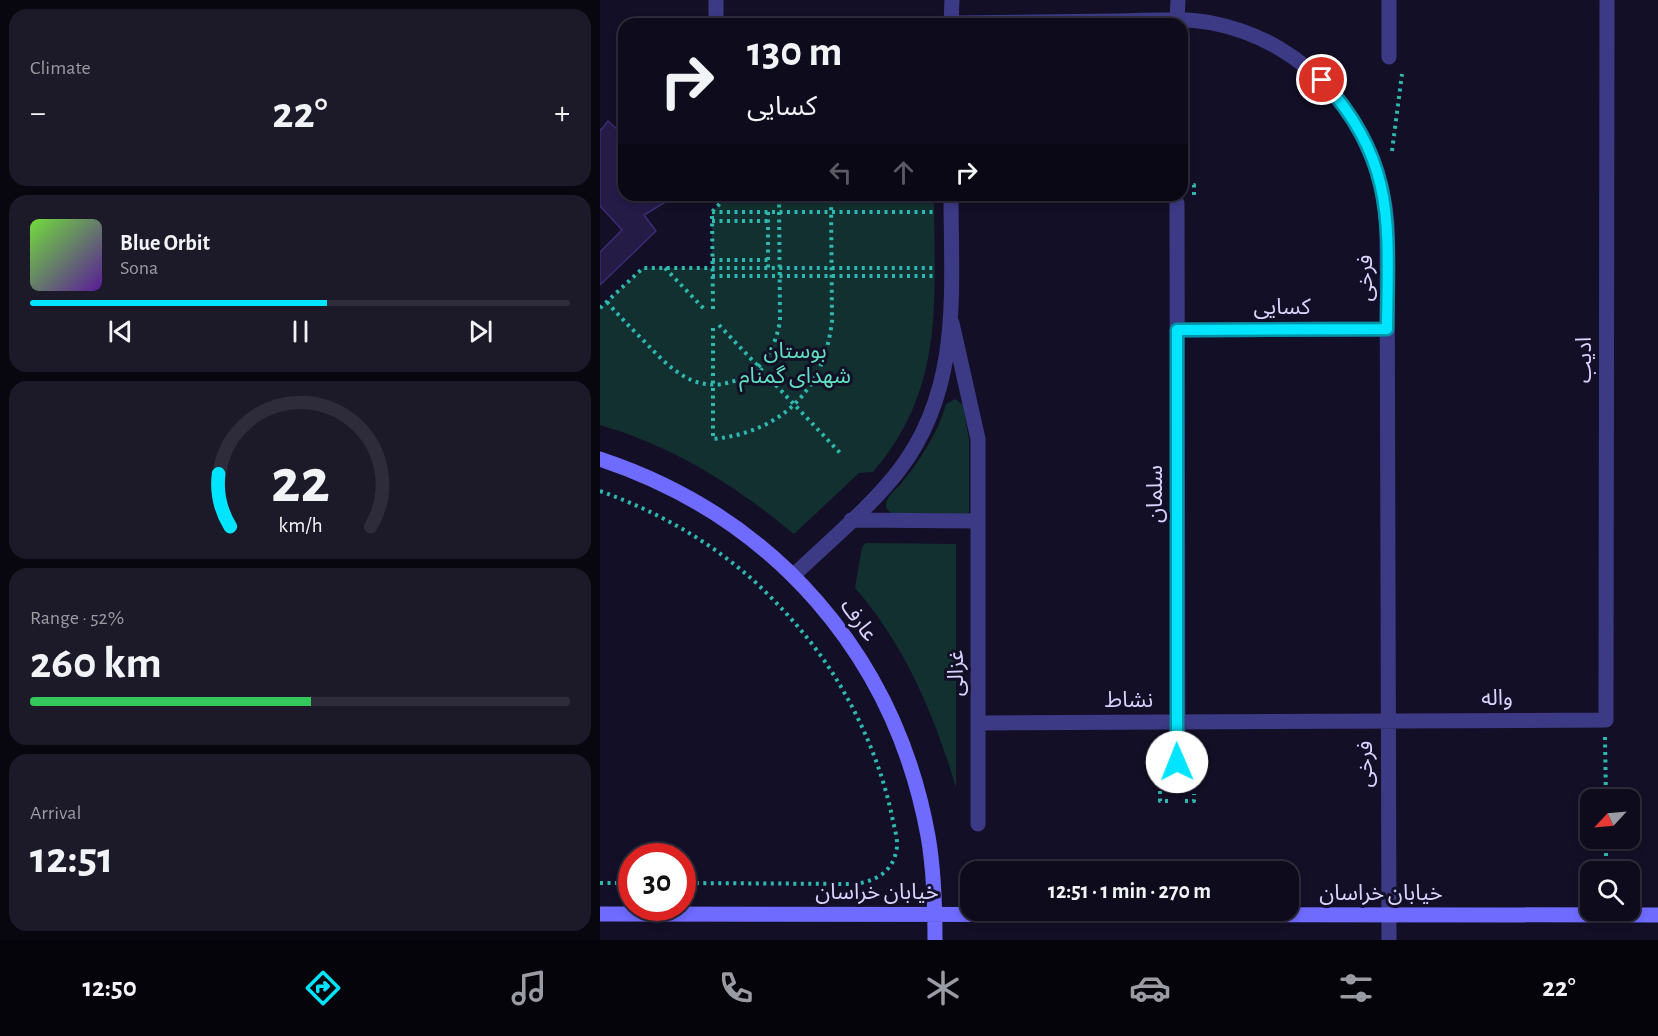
<!DOCTYPE html>
<meta charset="utf-8">
<style>
body{margin:0;font-family:"Alegreya Sans","Noto Sans Arabic",sans-serif;background:#1c1929;color:#f1f3f6;height:100vh;display:flex;flex-direction:column;font-size:22px;white-space:nowrap}
*{box-sizing:border-box;margin:0}
p{font-size:20px;color:#9b9ba3}
.icon{flex:none;width:33px;height:33px;fill:none;stroke:currentColor;stroke-width:2;stroke-linecap:round;stroke-linejoin:round}
.map{position:relative;flex:1;overflow:hidden}
.side{display:flex;flex-direction:column;gap:9px;padding:9px;background:#08060f;width:600px}
.side>*{flex:none}
.hud{position:absolute;left:18px;top:18px;width:570px;height:183px;border-radius:18px;box-shadow:0 3px 9px #0003,0 0 0 2px #2e2b3b;background:#0e0b1c;color:#f1f3f6;overflow:hidden}
.needle{width:39px;rotate:244deg}
.buttons{position:absolute;left:980px;top:789px;display:grid;gap:12px}
.buttons a{display:grid;place-items:center;width:60px;height:60px;border-radius:12px;background:#0e0b1c;box-shadow:0 3px 9px #0003,0 0 0 2px #2e2b3b;font-size:30px}
.speed{position:absolute;left:18px;top:843px;display:flex;gap:12px;font-size:30px;font-weight:700;text-align:center}
.speed>*{display:grid;place-content:center;width:78px;height:78px;border-radius:50%;background:#0e0b1c;box-shadow:0 3px 9px #0003,0 0 0 2px #2e2b3b;line-height:1}
.speed .limit{border:9px solid #d22;background:#fff;color:#111}
.pin{position:absolute;display:grid;place-items:center;width:51px;height:51px;color:#fff;margin:-26px;border:3px solid #fff;border-radius:50%;box-shadow:0 2px 6px #0007}
.me{position:absolute;width:66px;margin:-33px;rotate:359deg;stroke-linejoin:round;filter:drop-shadow(0 0 4px #0008)}
.turn{display:flex;align-items:center;gap:21px;height:126px;padding:0 30px;font-size:27px}
.turn .icon{width:78px;height:78px;stroke-width:2.5}
.turn b{display:block;font-size:42px;line-height:51px}
.lanes{display:flex;align-items:center;height:57px;padding:0 30px;background:#0003;justify-content:center;gap:30px;direction:ltr}
.lanes .off{opacity:.35}
.big{font-size:45px;font-weight:700;line-height:1.1}
.side .card{flex:1;display:flex;flex-direction:column;justify-content:center;gap:9px;min-width:0;padding:0 21px;border-radius:18px;background:#1c1929}
.side .dial{align-items:center;gap:0}
.dial svg{height:156px;overflow:visible;fill:none;stroke:#2e2b3b;stroke-width:7;stroke-linecap:round;text-anchor:middle}
.dial text{fill:#f1f3f6;stroke:none}
.song{display:flex;align-items:center;gap:18px}
.cover{width:72px;height:72px;border-radius:9px;background:linear-gradient(135deg,hsl(100 70% 55%),hsl(270 70% 35%))}
.played{height:6px;border-radius:3px;background:linear-gradient(90deg,#00e5ff 55%,#2e2b3b 55%)}
.keys{display:flex;justify-content:space-around;direction:ltr}
.heat{display:flex;justify-content:space-between;align-items:center;font-size:33px;direction:ltr}
.charge{height:9px;border-radius:4px;background:linear-gradient(90deg,#34c759 52%,#2e2b3b 0)}
.trip{position:absolute;left:360px;top:861px;width:339px;height:60px;border-radius:18px;background:#0e0b1c;box-shadow:0 3px 9px #0003,0 0 0 2px #2e2b3b;font-weight:700;line-height:60px;text-align:center}
.tab-bar{display:flex;height:96px;justify-content:space-around;align-items:center;background:#06040b;color:#9b9ba3}
.tab-bar .icon{width:42px;height:42px}
.tab-bar .current{color:#00e5ff}
.tab-bar b{font-size:27px;color:#f1f3f6}
main{display:flex;flex:1;min-height:0}
.map>svg:first-child{display:block}
.green{fill:#12302f}
.building{fill:#241b47;stroke:#3b2d73;stroke-width:1.5}
.lines{fill:none;stroke-linecap:round;stroke-linejoin:round}
.path{stroke:#2fb8b0;stroke-width:4;stroke-dasharray:3 4.5;stroke-linecap:butt}
.street{stroke:#3d3a85;stroke-width:15}
.secondary{stroke:#6f6bff;stroke-width:15}
.route-casing{stroke:#0095a6;stroke-width:15}
.route{stroke:#00e5ff;stroke-width:10}
.labels{text-anchor:middle;dominant-baseline:central;stroke-width:6;stroke-linejoin:round;paint-order:stroke}
.street-label{font-size:22px;fill:#d9d4ff;stroke:#130f26}
.park-label{font-size:22px;fill:#5fe0c0;stroke:#130f26}
</style>
<main>
<section class="side">
<div class="card"><p>Climate</p>
<div class="heat"><a>−</a><b class="big">22°</b><a>+</a></div>
</div>
<div class="card">
<div class="song"><i class="cover"></i><div><b>Blue Orbit</b><p>Sona</p></div></div>
<div class="played"></div>
<div class="keys"><svg class="icon" aria-label="previous" viewBox="0 0 24 24"><path d="M18 5L8 12l10 7zM5 5v14"/></svg><svg class="icon" aria-label="pause" viewBox="0 0 24 24"><path d="M8 5v14M16 5v14"/></svg><svg class="icon" aria-label="next" viewBox="0 0 24 24"><path d="M6 5l10 7-10 7zM19 5v14"/></svg></div>
</div>
<div class="card dial"><svg viewBox="0 0 100 80">
<path d="M14 69A42 42 0 1 1 86 69"/>
<path d="M14 69A42 42 0 0 1 8 42" stroke="#00e5ff"/>
<text x="50" y="56" font-size="32" font-weight="700">22</text>
<text x="50" y="72" font-size="11">km/h</text>
</svg></div>
<div class="card"><p>Range · 52%</p><b class="big">260 km</b><div class="charge"></div></div>
<div class="card"><p>Arrival</p><b class="big">12:51</b></div>
</section>
<div class="map">
<svg width="1058" height="940" viewBox="0 0 1058 940">
<rect width="100%" height="100%" fill="#130f26"/>
<path class="green" d="M128,195H334C334,299 346,387 273,472L259,473L194,534C136,486 73,446 0,425V308L43,268H112V212Z
M355,399L363,405L369,440V514L291,513L286,508C285,498 293,492 300,485C319,462 338,433 346,404Z
M266,543L356,544V788C335,716 305,645 255,588L262,547Z"/>
<path class="building" d="M8,121L18,130L24,123V195H77L44,215L56,231L0,285V252L22,230L0,206V129L1,130Z"/>
<g class="lines">
<path class="path" d="M792,151L802,74
M586,185V40
M586,185H594V196
M112,212H333
M168,212V268
M112,221H168
M112,260H168
M65,268L106,311
M112,276H333
M7,302C19,316 32,329 45,342C73,372 100,398 144,377C165,366 176,345 180,321L179,195
M0,308L43,268H334
M113,309L112,212L128,195
M119,325L242,455
M113,328V439C182,432 224,390 232,321L231,195
M0,491C56,511 108,540 153,580C181,606 207,635 228,666C259,713 282,766 293,821C295,831 299,842 296,852C292,872 275,881 256,884L82,883
M1005,737L1006,800
M560,791V801H569
M585,801H594V794
M1006,838V872
M0,883H32"/>
<path class="street" d="M116,0V24
M789,0V57
M577,20L578,0
M351,23C406,22 461,22 516,21C547,21 581,17 612,23C710,42 780,126 787,224L789,940
M351,24L352,0
M577,203L578,785
M352,323L378,439V824
M577,330L787,329
M251,520L378,521
M193,576C227,543 272,506 300,469C362,387 351,291 351,195
M378,723L1006,720L1007,0"/>
<path class="secondary" d="M0,459C174,517 295,655 328,836C334,870 335,905 335,940
M0,914L1058,915"/>
</g>
<g class="lines">
<defs>
<path id="route" d="M577,762V330L787,329C788,226 797,162 722,80"/>
</defs>
<use href="#route" class="route-casing"/>
<use href="#route" class="route"/>
</g>
<g class="labels">
<g class="street-label">
<text transform="translate(765 278) rotate(-90)">فرخی</text>
<text x="682" y="307">کسایی</text>
<text transform="translate(984 360) rotate(-90)">ادیب</text>
<text transform="translate(555 494) rotate(-90)">سلمان</text>
<text transform="translate(259 620) rotate(54)">عارف</text>
<text transform="translate(356 673) rotate(-90)">غزالی</text>
<text x="897" y="698">واله</text>
<text x="529" y="700">نشاط</text>
<text transform="translate(765 764) rotate(-90)">فرخی</text>
<text x="277" y="892">خیابان خراسان</text>
<text x="781" y="893">خیابان خراسان</text>
</g>
<g class="park-label">
<text x="195" y="351">بوستان<tspan x="195" dy="25">شهدای گمنام</tspan></text>
</g>
</g>
</svg>
<div class="buttons">
<a><svg class="needle" viewBox="-14 -14 28 28"><path d="M0-13l5 13h-10z" fill="#e53935"/><path d="M0 13l5-13h-10z" fill="#9b9ba3"/></svg></a>
<a><svg class="icon" aria-label="search" viewBox="0 0 24 24"><circle cx="10" cy="10" r="6"/><path d="M15 15l6 6"/></svg></a>
</div>
<div class="speed"><div class="limit">30</div></div>
<div class="pin" style="left:722px;top:80px;background:#d93025"><svg class="icon" aria-label="arrive" viewBox="0 0 24 24"><path d="M6 21V4h12l-3 4 3 4H6"/></svg></div>
<svg class="me" style="left:577px;top:762px" viewBox="-20 -20 40 40"><circle r="19" fill="#fff"/><path d="M0-13L10 11 0 6-10 11z" fill="#00e5ff"/></svg>
<div class="trip">12:51 · 1 min · 270 m</div>
<div class="hud">
<div class="turn"><svg class="icon" aria-label="right" viewBox="0 0 24 24"><path d="M7 20v-9h11M14 6l5 5-5 5"/></svg><div><b>130 m</b>کسایی</div></div>
<div class="lanes"><svg class="icon off" aria-label="left" viewBox="0 0 24 24"><path d="M17 20v-9H6M10 6l-5 5 5 5"/></svg><svg class="icon off" aria-label="ahead" viewBox="0 0 24 24"><path d="M12 20V5M6 11l6-6 6 6"/></svg><svg class="icon" aria-label="right" viewBox="0 0 24 24"><path d="M7 20v-9h11M14 6l5 5-5 5"/></svg></div>
</div>
</div>
</main>
<nav class="tab-bar">
<b>12:50</b>
<svg class="icon current" aria-label="directions" viewBox="0 0 24 24"><path d="M12 3l9 9-9 9-9-9zM9 14v-3h6M13 9l2 2-2 2"/></svg>
<svg class="icon" aria-label="music" viewBox="0 0 24 24"><path d="M9 18V5l10-2v13"/><circle cx="6" cy="18" r="3"/><circle cx="16" cy="16" r="3"/></svg>
<svg class="icon" aria-label="phone" viewBox="0 0 24 24"><path d="M5 4h4l2 5-3 2q2 4 5 5l2-3 5 2v4C11 20 4 13 5 4z"/></svg>
<svg class="icon" aria-label="climate" viewBox="0 0 24 24"><path d="M12 3v18M4 7l16 10M4 17L20 7"/></svg>
<svg class="icon" aria-label="car" viewBox="0 0 24 24"><path d="M5 17H2v-5l4-1 3-4h7l3 4 3 1v5h-3M9 17h6M6 11h13"/><circle cx="7" cy="17" r="2"/><circle cx="17" cy="17" r="2"/></svg>
<svg class="icon" aria-label="filters" viewBox="0 0 24 24"><path d="M4 7h16M4 17h16"/><circle cx="9" cy="7" r="2"/><circle cx="15" cy="17" r="2"/></svg>
<b>22°</b>
</nav>
